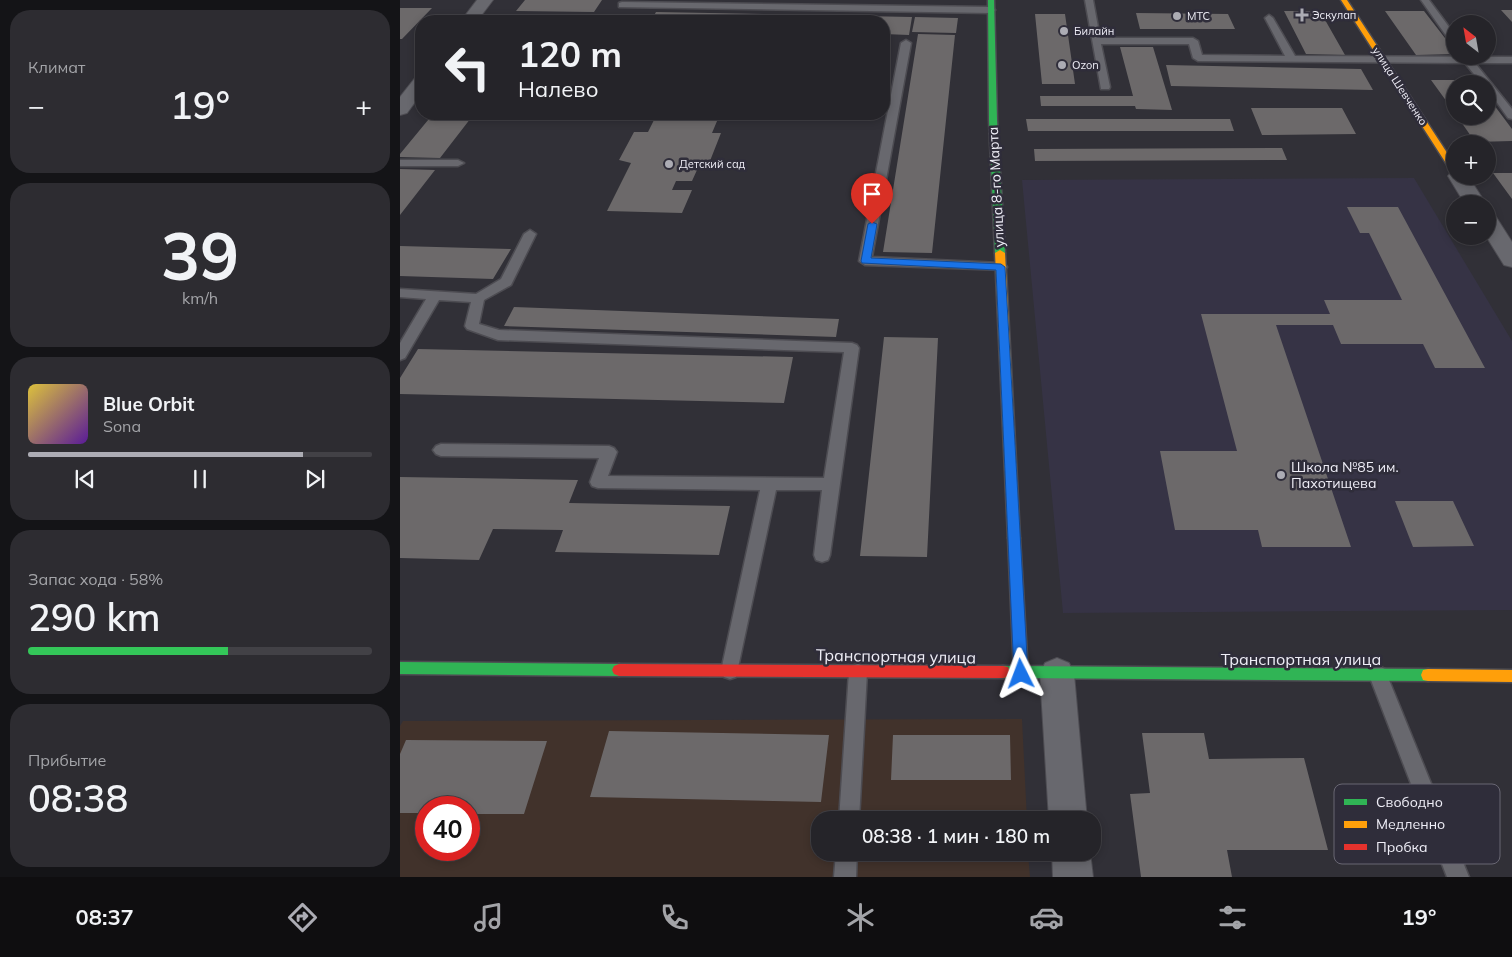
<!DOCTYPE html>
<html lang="ru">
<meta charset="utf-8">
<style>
body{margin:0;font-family:Mulish,sans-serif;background:#2d2c31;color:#f1f3f6;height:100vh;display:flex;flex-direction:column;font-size:19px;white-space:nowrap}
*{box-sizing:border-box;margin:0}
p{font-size:16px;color:#a3a4a8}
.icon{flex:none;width:28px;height:28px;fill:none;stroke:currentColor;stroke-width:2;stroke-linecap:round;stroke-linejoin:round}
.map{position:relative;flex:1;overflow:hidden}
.details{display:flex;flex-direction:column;gap:10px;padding:10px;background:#141417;width:400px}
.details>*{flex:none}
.hud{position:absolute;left:15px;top:15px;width:475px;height:105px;border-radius:20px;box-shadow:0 2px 8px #0003,0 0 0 1px #424146;background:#252429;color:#f1f3f6;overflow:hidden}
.needle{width:32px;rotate:329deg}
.fabs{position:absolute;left:1046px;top:15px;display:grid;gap:10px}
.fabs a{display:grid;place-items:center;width:50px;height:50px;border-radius:50%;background:#252429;box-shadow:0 2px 8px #0003,0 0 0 1px #424146;font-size:25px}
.speed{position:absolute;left:15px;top:796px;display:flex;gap:10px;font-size:25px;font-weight:700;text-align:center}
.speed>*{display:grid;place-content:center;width:65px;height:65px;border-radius:50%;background:#252429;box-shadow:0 2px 8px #0003,0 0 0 1px #424146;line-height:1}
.speed .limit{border:8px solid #d22;background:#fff;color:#111}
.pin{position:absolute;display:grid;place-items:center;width:42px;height:42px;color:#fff;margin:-51px -21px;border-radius:50% 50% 50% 0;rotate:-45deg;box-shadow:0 0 5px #0007}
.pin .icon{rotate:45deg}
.me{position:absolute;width:55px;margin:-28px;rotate:357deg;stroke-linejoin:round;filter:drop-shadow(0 0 4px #0008)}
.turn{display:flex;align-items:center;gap:18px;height:105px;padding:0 20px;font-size:22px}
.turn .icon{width:65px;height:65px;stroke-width:2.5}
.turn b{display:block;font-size:35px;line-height:42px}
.big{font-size:38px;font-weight:600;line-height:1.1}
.details .widget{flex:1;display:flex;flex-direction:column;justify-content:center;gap:8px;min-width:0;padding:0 18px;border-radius:20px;background:#2d2c31}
.details .dial{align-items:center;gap:0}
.dial b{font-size:65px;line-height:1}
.song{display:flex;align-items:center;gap:15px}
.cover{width:60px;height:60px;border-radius:8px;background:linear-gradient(135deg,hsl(50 70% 55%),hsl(270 70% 35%))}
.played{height:5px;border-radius:2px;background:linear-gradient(90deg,#acacb4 80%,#424146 80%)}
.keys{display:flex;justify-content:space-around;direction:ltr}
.heat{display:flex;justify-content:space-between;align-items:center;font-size:28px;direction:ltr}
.charge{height:8px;border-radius:4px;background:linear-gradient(90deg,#34c759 58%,#424146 0)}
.trip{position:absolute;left:411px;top:811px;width:290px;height:50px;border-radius:20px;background:#252429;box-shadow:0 2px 8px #0003,0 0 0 1px #424146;font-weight:600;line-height:50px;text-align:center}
.tabs{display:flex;height:80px;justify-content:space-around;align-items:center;background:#0f0e10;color:#a3a4a8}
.tabs .icon{width:35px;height:35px}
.tabs .current{color:#acacb4}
.tabs b{font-size:22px;color:#f1f3f6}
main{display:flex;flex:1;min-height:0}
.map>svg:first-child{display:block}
.built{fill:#363345}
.industrial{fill:#41322b;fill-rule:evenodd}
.building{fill:#6c696a}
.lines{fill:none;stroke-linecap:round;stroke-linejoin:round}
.lane-casing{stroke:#4d4c52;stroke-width:3}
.street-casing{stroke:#4d4c52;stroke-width:2}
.fast-casing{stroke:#4d4c52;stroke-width:3}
.slow-casing{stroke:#4d4c52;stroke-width:3}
.jam-casing{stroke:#4d4c52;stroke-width:3}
.lane{fill:#68686e;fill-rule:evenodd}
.street{fill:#68686e;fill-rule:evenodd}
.fast{fill:#30b455;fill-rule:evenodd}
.slow{fill:#ff9f0a;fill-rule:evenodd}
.jam{fill:#e5322d;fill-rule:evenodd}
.route{fill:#1a73e8;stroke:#114b97}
.poi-dot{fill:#acacb4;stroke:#2f2d3a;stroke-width:2}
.labels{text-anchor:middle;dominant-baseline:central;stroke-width:5;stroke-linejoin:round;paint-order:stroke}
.far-poi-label{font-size:11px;fill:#efeef7;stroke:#2f2d3a;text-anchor:start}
.far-street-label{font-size:11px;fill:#efeef7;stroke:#2f2d3a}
.street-label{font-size:14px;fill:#efeef7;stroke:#2f2d3a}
.poi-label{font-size:14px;fill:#efeef7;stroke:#2f2d3a;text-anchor:start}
.near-street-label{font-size:16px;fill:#efeef7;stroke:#2f2d3a}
.key{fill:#2f2d3a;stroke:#696773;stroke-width:1}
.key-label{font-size:14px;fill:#efeef7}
</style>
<main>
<section class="details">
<div class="widget"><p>Климат</p>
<div class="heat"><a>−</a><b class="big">19°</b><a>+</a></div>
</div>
<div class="widget dial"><b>39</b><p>km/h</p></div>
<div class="widget">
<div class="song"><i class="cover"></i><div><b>Blue Orbit</b><p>Sona</p></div></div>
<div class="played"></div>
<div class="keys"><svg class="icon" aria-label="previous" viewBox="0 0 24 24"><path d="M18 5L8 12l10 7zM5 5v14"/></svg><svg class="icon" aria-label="pause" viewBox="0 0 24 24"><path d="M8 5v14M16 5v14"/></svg><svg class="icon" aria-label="next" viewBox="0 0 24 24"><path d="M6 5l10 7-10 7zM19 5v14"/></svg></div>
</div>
<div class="widget"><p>Запас хода · 58%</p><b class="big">290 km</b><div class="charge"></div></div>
<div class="widget"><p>Прибытие</p><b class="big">08:38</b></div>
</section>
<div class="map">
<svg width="1112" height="877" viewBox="0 0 1112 877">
<rect width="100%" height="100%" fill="#313037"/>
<path class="built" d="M1014,178L1112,341V610L663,613L622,180Z"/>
<path class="industrial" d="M622,719L627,820H420V852L628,853L630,877H0V726L3,721ZM26,808H69V850H26Z"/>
<path class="building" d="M125,0H202L194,12L116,11Z
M0,8H32L2,39H0Z
M1101,10H1112V22Z
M884,11H920L945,55L906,54Z
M985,11H1024L1055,51V54L1016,55Z
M256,12L512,17L509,35L484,34V21H251Z
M736,13L828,14L835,29H740Z
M635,14H665L675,84H642Z
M515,17L558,18L556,33L512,32Z
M518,34L555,35L532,253L483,252Z
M720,47H753L772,110L736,109L735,106H641L640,96H733Z
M766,65L961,69L973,90L771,86Z
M1031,80H1074L1077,84H1055V113Z
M1088,97L1112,129V141L1075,142L1057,116H1088Z
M851,108H942L956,134L862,135Z
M33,114H74L40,158L0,157V154Z
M257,114H320L312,133H321L308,166L287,165L285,170H297L292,181H276L272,190H292L282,213L207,211L231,163L219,160L234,132H248Z
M626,119H830L834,131H628Z
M882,148L887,160L635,161L634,149Z
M0,169L35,170L0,215Z
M1093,173H1112V199Z
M947,207H998L1085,368H1035L1023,344H941L933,325H876L951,547H862L858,530H775L760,451H837L801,314H930L924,300H1002L969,233H960Z
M0,246L111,249L93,279L0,276Z
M114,307L439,319L436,337L104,326Z
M484,337L538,338L527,557L460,556Z
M18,349L393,357L384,403L0,394V378Z
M0,477L178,480L169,503L330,506L319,555L155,552L163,530L93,529L79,560L0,558Z
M995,501H1053L1074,546L1013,547Z
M209,731L429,735L421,802L190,797Z
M742,733H804L809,759L904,758L928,850H827L832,877H741L730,794L750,793Z
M493,735H610L611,780H491Z
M6,740L147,741L124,814H69V808H26V813H0V754Z"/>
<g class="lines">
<defs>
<path id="lane" d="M685,0H693L700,38H793L798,41L802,55L885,56L865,18L869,15L873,18L895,56L1112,57V63H1075L1112,109V119L1108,118L1088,90V84H1082L1065,63L798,61L793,58L789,44H701L710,87L709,89H701Z
M1021,0H1029L1055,35V45L1052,44Z
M222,2L591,7L595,10L591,13L219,7V3Z
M506,40L511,43L472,257L601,263L605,264L607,267L605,270L465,265L459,261L501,43Z
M0,160H58L64,163L58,166H0Z
M130,230L136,234L111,285L84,300L79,324L99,330L452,343L457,345L459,348L430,555L428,560L422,562L416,560L414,555L422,490H376L336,677L330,679L324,677L321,671L360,490L198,488L192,486L190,482L199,458L41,456L36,454L33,450L36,446L41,444L209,446L214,448L217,452L208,476L424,478L444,352L98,340L67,329L65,326L71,302L39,300L5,358L0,360V343L26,299L0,297V289L76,294L101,279L124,234Z
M458,664L464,666L467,672L459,820H439L449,672L452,666Z
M978,666L985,669L987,675L1069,877H1047L969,675L971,669Z
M436,852H457L456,877H434Z"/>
<path id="street" d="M77,0H93L77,21H61Z
M21,77V94L7,113L0,115V97L15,78Z
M1055,171V176H1068L1086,204H1065L1048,176L1051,172Z
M1088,215L1096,217L1112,242V267L1104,265L1086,236H1088Z
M657,658L669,663L674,674L687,820H649L640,674L645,663Z
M652,852H690L693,877H653Z"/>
<path id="fast" d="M588,0H594L597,120L605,253L600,256L595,253L589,120Z
M0,662L219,664L224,666L226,670L224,674L219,676L0,674Z
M603,666L1028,669L1033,670L1035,675L1033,680L1028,681L603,678L598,677L596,672L598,667Z"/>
<path id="slow" d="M941,0H947L1055,165V174L1051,171Z
M600,250L605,253L620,538L618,542L614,543L610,542L608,538L595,253Z
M1028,669L1112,670V682L1028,681L1023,680L1021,675L1023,670Z"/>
<path id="jam" d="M614,533L618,534L620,538L628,674L626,679L621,680L616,679L614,674L608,538L610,534Z
M219,664L603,666L608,667L610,672L608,677L603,678L219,676L214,674L212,670L214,666Z"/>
</defs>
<use href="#lane" class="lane-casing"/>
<use href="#street" class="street-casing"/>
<use href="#fast" class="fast-casing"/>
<use href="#slow" class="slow-casing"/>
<use href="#jam" class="jam-casing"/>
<use href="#lane" class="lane"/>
<use href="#street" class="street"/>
<use href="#fast" class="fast"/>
<use href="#slow" class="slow"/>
<use href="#jam" class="jam"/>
</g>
<path class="route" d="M472,222L477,224L471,258L601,264L605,267L628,674L626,678L621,680L616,678L614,674L596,270L462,263L461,261L468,224Z"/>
<g class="poi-dot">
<path d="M899.5 7.5h5v5h5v5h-5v5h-5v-5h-5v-5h5z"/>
<circle cx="777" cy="16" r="5"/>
<circle cx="664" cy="31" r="5"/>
<circle cx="662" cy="65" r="5"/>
<circle cx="269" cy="164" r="5"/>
<circle cx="881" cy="475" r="5"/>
</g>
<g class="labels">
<g class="far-poi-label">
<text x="912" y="15">Эскулап</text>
<text x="787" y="16">МТС</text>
<text x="674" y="31">Билайн</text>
<text x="672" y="65">Ozon</text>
<text x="279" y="164">Детский сад</text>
</g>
<g class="far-street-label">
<text transform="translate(1000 86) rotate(57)">улица Шевченко</text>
</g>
<g class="street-label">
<text transform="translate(596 187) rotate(-93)">улица 8-го Марта</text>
</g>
<g class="poi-label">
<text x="891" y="467">Школа №85 им.<tspan x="891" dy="16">Пахотищева</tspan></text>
</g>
<g class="near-street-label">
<text transform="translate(496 656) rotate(1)">Транспортная улица</text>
<text x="901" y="659">Транспортная улица</text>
</g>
</g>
<rect x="934" y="784" width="166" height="80" rx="8" class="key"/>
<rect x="944" y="799" width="23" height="6" fill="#30b455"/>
<rect x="944" y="821" width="23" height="7" fill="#ff9f0a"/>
<rect x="944" y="844" width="23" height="6" fill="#e5322d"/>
<g class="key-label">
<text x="976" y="807">Свободно</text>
<text x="976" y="829">Медленно</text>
<text x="976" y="852">Пробка</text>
</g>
</svg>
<div class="fabs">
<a><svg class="needle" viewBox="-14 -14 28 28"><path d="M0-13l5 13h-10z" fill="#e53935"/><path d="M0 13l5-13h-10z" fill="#a3a4a8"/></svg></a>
<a><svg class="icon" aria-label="search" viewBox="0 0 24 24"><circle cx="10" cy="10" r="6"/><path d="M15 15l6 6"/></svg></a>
<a>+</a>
<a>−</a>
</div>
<div class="speed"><div class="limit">40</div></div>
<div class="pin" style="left:472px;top:224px;background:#d93025"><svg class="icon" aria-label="arrive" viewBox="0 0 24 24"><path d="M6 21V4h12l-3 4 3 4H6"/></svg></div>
<svg class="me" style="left:621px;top:674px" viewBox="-20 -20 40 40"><path d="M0-17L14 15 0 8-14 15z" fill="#1a73e8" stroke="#fff" stroke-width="4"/></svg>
<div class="trip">08:38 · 1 мин · 180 m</div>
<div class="hud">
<div class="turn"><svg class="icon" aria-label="left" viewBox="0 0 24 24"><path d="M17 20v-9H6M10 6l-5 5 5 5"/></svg><div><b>120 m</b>Налево</div></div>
</div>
</div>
</main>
<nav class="tabs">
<b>08:37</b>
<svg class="icon current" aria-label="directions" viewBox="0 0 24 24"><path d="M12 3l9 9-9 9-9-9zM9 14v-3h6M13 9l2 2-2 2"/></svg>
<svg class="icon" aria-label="music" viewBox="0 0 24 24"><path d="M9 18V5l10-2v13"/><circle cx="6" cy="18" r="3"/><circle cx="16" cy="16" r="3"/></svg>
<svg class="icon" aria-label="phone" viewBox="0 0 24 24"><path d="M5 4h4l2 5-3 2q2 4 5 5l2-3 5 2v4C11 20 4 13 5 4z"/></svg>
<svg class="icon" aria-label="climate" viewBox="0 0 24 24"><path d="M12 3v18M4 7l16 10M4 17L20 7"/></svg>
<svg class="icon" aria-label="car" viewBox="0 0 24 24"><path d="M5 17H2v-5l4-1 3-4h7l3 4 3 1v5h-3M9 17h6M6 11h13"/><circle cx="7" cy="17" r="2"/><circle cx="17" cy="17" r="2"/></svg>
<svg class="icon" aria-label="filters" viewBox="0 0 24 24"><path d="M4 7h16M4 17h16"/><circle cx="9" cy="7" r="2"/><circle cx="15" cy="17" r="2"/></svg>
<b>19°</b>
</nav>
